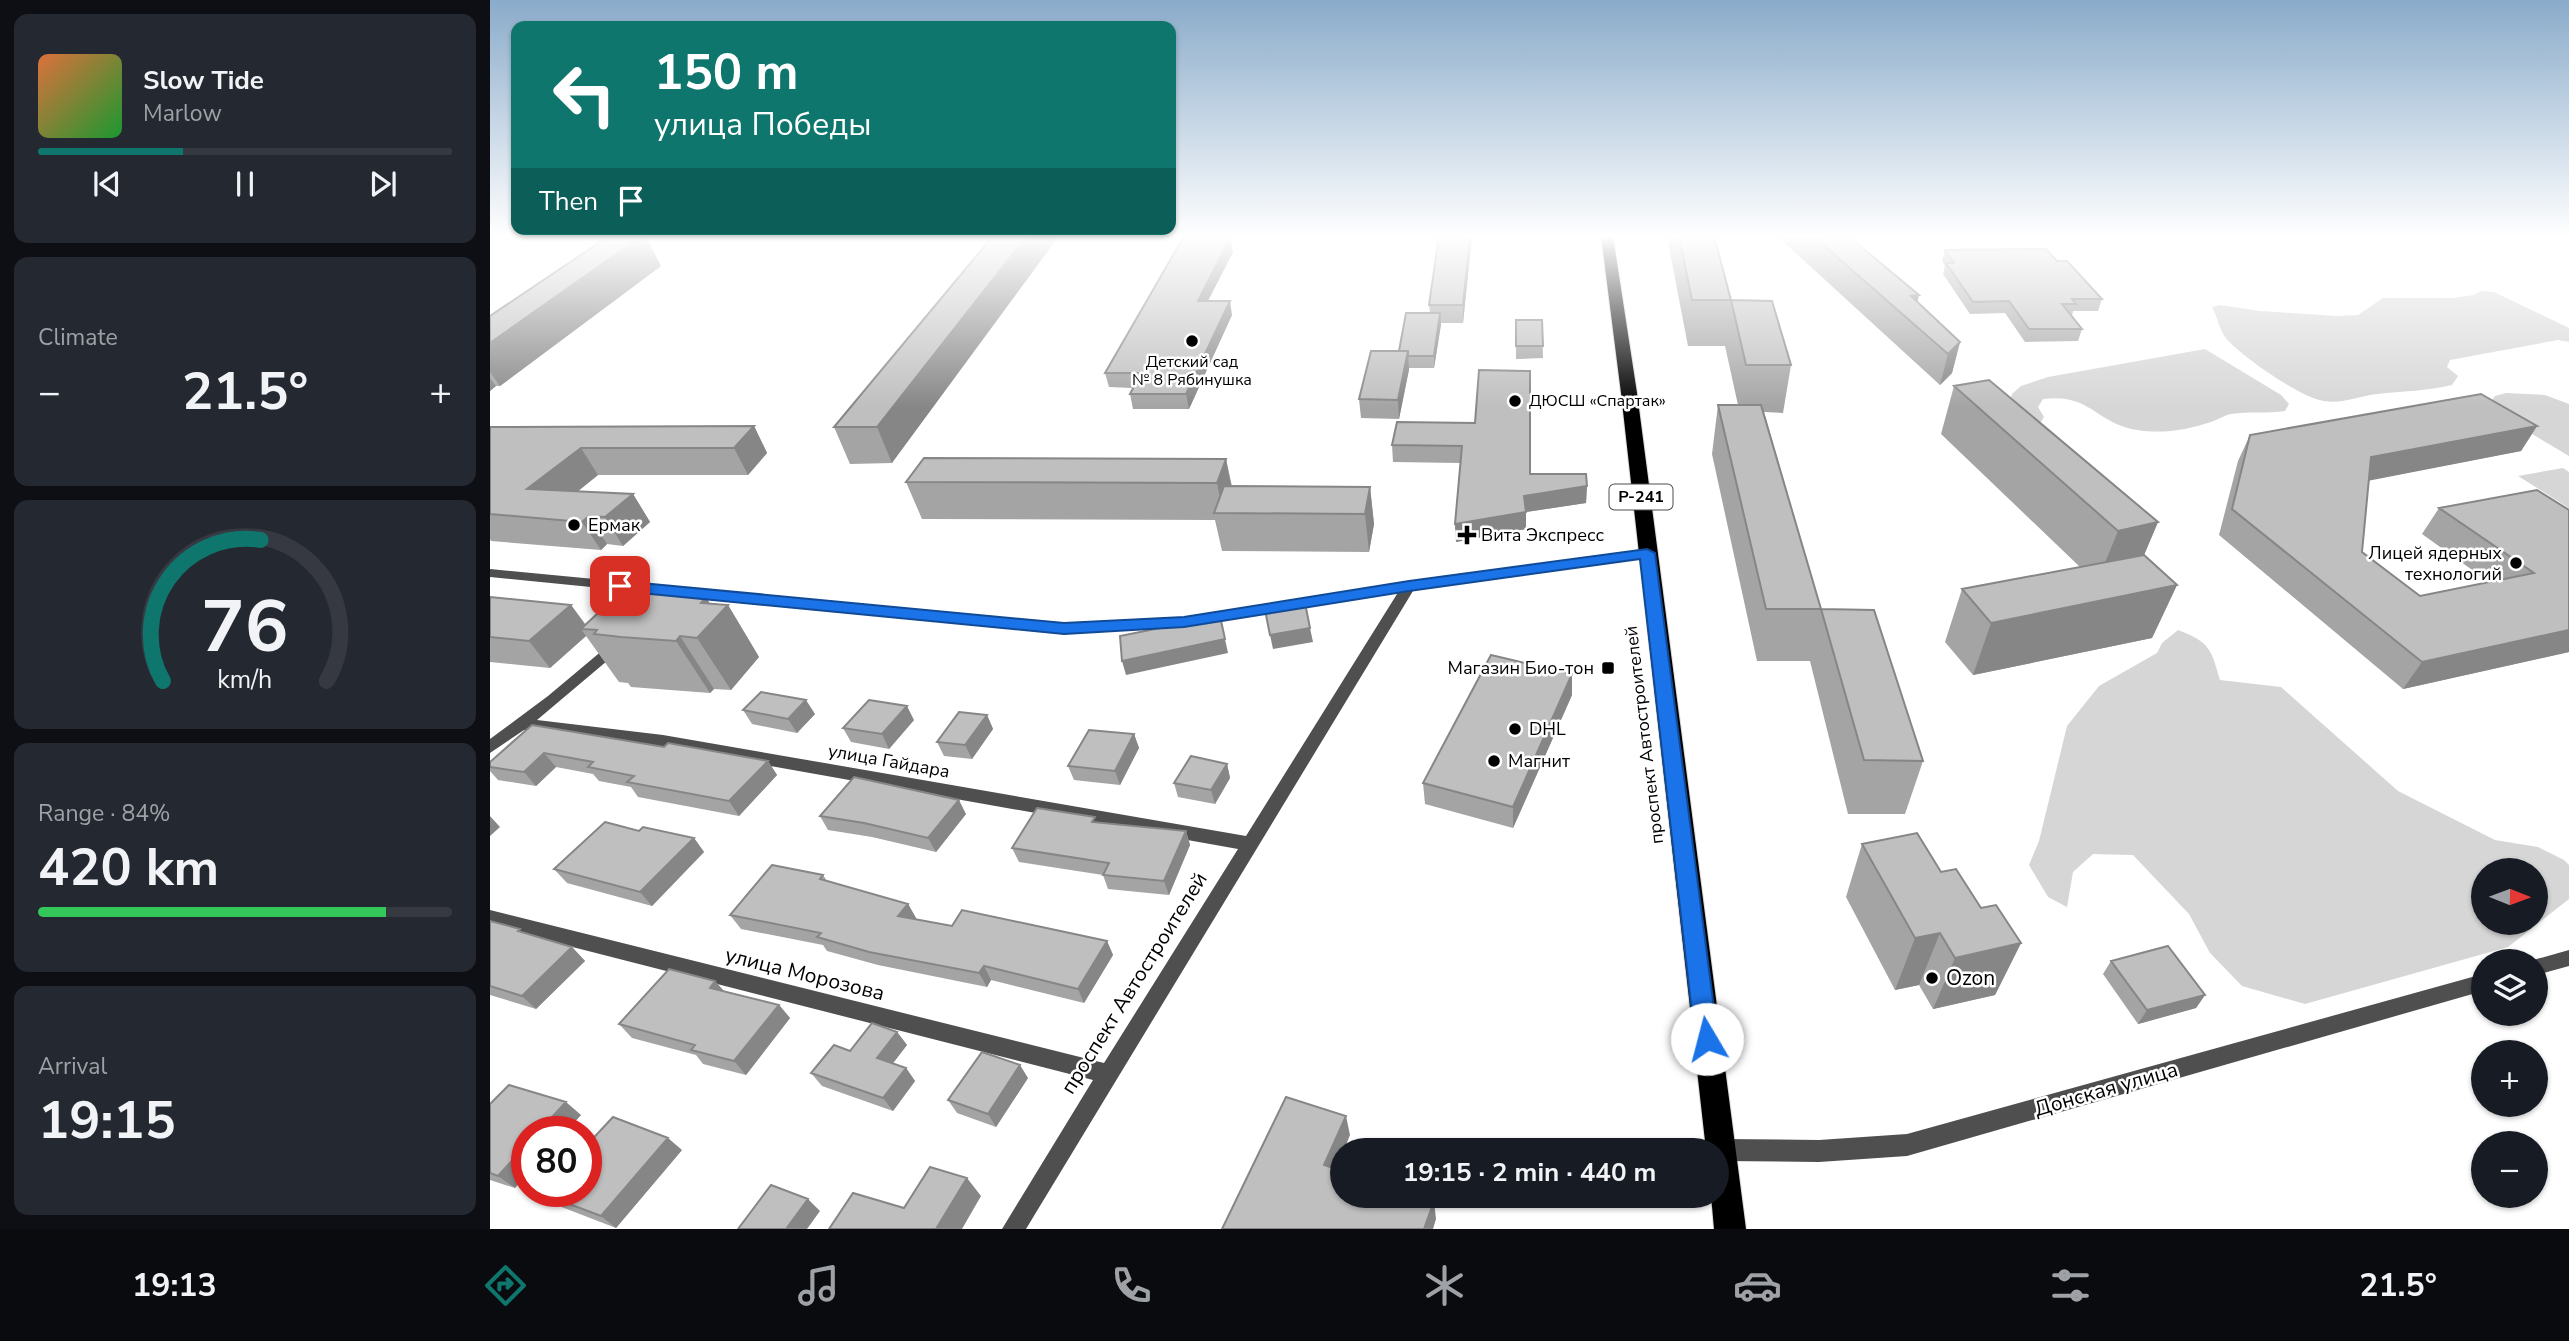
<!DOCTYPE html>
<meta charset="utf-8">
<style>
body{margin:0;font-family:"Nunito Sans",sans-serif;background:#242831;color:#f1f3f6;height:100vh;display:flex;flex-direction:column;font-size:26px;white-space:nowrap}
*{box-sizing:border-box;margin:0}
p{font-size:23px;color:#9ea1a6}
.icon{flex:none;width:38px;height:38px;fill:none;stroke:currentColor;stroke-width:2;stroke-linecap:round;stroke-linejoin:round}
.map{position:relative;flex:1;overflow:hidden}
.panel{display:flex;flex-direction:column;gap:14px;padding:14px;background:#0d0f14;width:490px}
.panel>*{flex:none}
.hud{position:absolute;left:21px;top:21px;width:665px;height:214px;border-radius:14px;box-shadow:0 2px 5px #0004;background:#0f766e;color:#fff;overflow:hidden}
.needle{width:46px;rotate:91deg}
.fabs{position:absolute;left:1981px;top:858px;display:grid;gap:14px}
.fabs a{display:grid;place-items:center;width:77px;height:77px;border-radius:50%;background:#171b24;box-shadow:0 2px 5px #0004;font-size:35px}
.speed{position:absolute;left:21px;top:1116px;display:flex;gap:14px;font-size:35px;font-weight:700;text-align:center}
.speed>*{display:grid;place-content:center;width:91px;height:91px;border-radius:50%;background:#171b24;box-shadow:0 2px 5px #0004;line-height:1}
.speed .limit{border:10px solid #d22;background:#fff;color:#111}
.pin{position:absolute;display:grid;place-items:center;width:60px;height:60px;color:#fff;margin:-30px;border-radius:14px;box-shadow:0 4px 10px #0006}
.me{position:absolute;width:77px;margin:-38px;rotate:352deg;stroke-linejoin:round;filter:drop-shadow(0 0 5px #0008)}
.turn{display:flex;align-items:center;gap:24px;height:147px;padding:0 28px;font-size:32px}
.turn .icon{width:91px;height:91px;stroke-width:2.5}
.turn b{display:block;font-size:49px;line-height:60px}
.then{display:flex;align-items:center;height:66px;padding:0 28px;background:#0003;gap:14px;font-size:26px}
.big{font-size:52px;font-weight:700;line-height:1.1}
.panel .tile{flex:1;display:flex;flex-direction:column;justify-content:center;gap:10px;min-width:0;padding:0 24px;border-radius:14px;background:#242831}
.panel .dial{align-items:center;gap:0}
.dial svg{height:182px;overflow:visible;fill:none;stroke:#363941;stroke-width:7;stroke-linecap:round;text-anchor:middle}
.dial text{fill:#f1f3f6;stroke:none}
.song{display:flex;align-items:center;gap:21px}
.cover{width:84px;height:84px;border-radius:10px;background:linear-gradient(135deg,hsl(20 70% 55%),hsl(130 70% 35%))}
.played{height:7px;border-radius:4px;background:linear-gradient(90deg,#0f766e 35%,#363941 35%)}
.keys{display:flex;justify-content:space-around;direction:ltr}
.heat{display:flex;justify-content:space-between;align-items:center;font-size:38px;direction:ltr}
.charge{height:10px;border-radius:5px;background:linear-gradient(90deg,#34c759 84%,#363941 0)}
.trip{position:absolute;left:840px;top:1138px;width:399px;height:70px;border-radius:35px;background:#171b24;box-shadow:0 2px 5px #0004;font-weight:700;line-height:70px;text-align:center}
.tabs{display:flex;height:112px;justify-content:space-around;align-items:center;background:#090b0e;color:#9ea1a6}
.tabs .icon{width:49px;height:49px}
.tabs .current{color:#0f766e}
.tabs b{font-size:32px;color:#f1f3f6}
main{display:flex;flex:1;min-height:0}
.map>svg:first-child{display:block}
.green{fill:#d6d6d6;fill-rule:evenodd}
.lines{fill:none;stroke-linecap:round;stroke-linejoin:round}
.trunk-casing{stroke:#dbdbdb;stroke-width:2}
.minor{fill:#4f4f4f;fill-rule:evenodd}
.tertiary{fill:#4f4f4f;fill-rule:evenodd}
.trunk{fill:#000;fill-rule:evenodd}
.wall{fill:#a4a4a4}
.shaded-wall{fill:#868686}
.building{fill:#bfbfbf;stroke:#868686;stroke-width:2}
.route{fill:#1a73e8;stroke:#114b97;stroke-width:2}
.poi-dot{fill:#000;stroke:#fff;stroke-width:2.5}
.labels{text-anchor:middle;dominant-baseline:central;stroke-width:5;stroke-linejoin:round;paint-order:stroke}
.far-poi-label{font-size:16px;fill:#000;stroke:#fff}
.shield{fill:#fff;stroke:#4c4c4c;stroke-width:2}
.shield-label{font-size:16px;font-weight:bold;fill:#000}
.poi-label{font-size:18px;fill:#000;stroke:#fff;text-anchor:start}
.street-label{font-size:18px;fill:#000;stroke:#fff}
.near-street-label{font-size:21px;fill:#000;stroke:#fff}
.near-poi-label{font-size:21px;fill:#000;stroke:#fff;text-anchor:start}
</style>
<main>
<section class="panel">
<div class="tile">
<div class="song"><i class="cover"></i><div><b>Slow Tide</b><p>Marlow</p></div></div>
<div class="played"></div>
<div class="keys"><svg class="icon" aria-label="previous" viewBox="0 0 24 24"><path d="M18 5L8 12l10 7zM5 5v14"/></svg><svg class="icon" aria-label="pause" viewBox="0 0 24 24"><path d="M8 5v14M16 5v14"/></svg><svg class="icon" aria-label="next" viewBox="0 0 24 24"><path d="M6 5l10 7-10 7zM19 5v14"/></svg></div>
</div>
<div class="tile"><p>Climate</p>
<div class="heat"><a>−</a><b class="big">21.5°</b><a>+</a></div>
</div>
<div class="tile dial"><svg viewBox="0 0 100 80">
<path d="M14 69A42 42 0 1 1 86 69"/>
<path d="M14 69A42 42 0 0 1 57 7" stroke="#0f766e"/>
<text x="50" y="56" font-size="32" font-weight="700">76</text>
<text x="50" y="72" font-size="11">km/h</text>
</svg></div>
<div class="tile"><p>Range · 84%</p><b class="big">420 km</b><div class="charge"></div></div>
<div class="tile"><p>Arrival</p><b class="big">19:15</b></div>
</section>
<div class="map">
<svg width="2079" height="1229" viewBox="0 0 2079 1229">
<rect width="100%" height="100%" fill="#fff"/>
<path class="green" d="M1991,291L2004,292L2079,328V342L2068,340L1960,360L1957,367L1968,376L1962,385C1937,391 1912,391 1887,394C1869,396 1852,404 1834,401C1812,399 1748,354 1735,337C1729,328 1727,316 1722,307L1730,305L1770,311L1846,316L1868,315L1893,298H1963L1984,295Z
M1715,349L1791,395L1799,404L1795,411C1777,414 1758,411 1741,414C1734,415 1728,420 1721,422C1697,430 1673,434 1647,430C1605,423 1601,393 1553,399L1548,407L1554,417L1551,422L1539,420L1519,404L1522,394L1531,386L1558,377Z
M2016,393L2055,395L2079,404V456L2012,416L2000,403L2005,396Z
M2073,468L2079,472V508L2028,476Z
M1688,630C1720,642 1721,649 1730,680L1791,687L1908,791L2005,840L2048,847L2074,860L2079,865V899L2018,947L1815,1004L1752,986L1720,953L1699,914L1643,855L1603,854L1583,872L1577,907L1558,897L1539,865L1549,841L1577,726L1609,686L1667,653L1672,643ZM1993,870H2046V922H1993Z"/>
<g class="lines">
<defs>
<path id="trunk" d="M1111,236H1123L1147,393L1256,1229H1224L1221,1195H1227V1150H1216L1131,393Z"/>
</defs>
<use href="#trunk" class="trunk-casing"/>
<path class="minor" d="M919,582L926,586L536,1229H512L603,1080L0,926V910L614,1063L748,849L173,747L34,730L0,753V739L58,696L120,644H130L132,647L130,650L47,720L173,735L756,836L912,586Z"/>
<path class="tertiary" d="M1157,549L1164,553L1162,556L960,584L694,627L574,634L0,577V569L574,624L694,617L960,576Z
M2079,950V966L2046,975V961H2040Z
M1993,974V991L1417,1156L1329,1162L1231,1161L1227,1159V1150H1220L1223,1142L1231,1139L1329,1140L1417,1134Z"/>
<use href="#trunk" class="trunk"/>
</g>
<path class="wall" d="M200,236H301L300,237Z
M503,236L402,463L360,464L344,427Z
M982,236L973,323H951L944,368H919L909,419L871,418L869,399L940,313L939,305Z
M1179,236H1224L1241,300L1301,365L1293,413L1274,412L1331,609L1433,761L1415,814H1358L1320,661H1267L1222,454L1228,405H1248L1235,346H1198L1178,242Z
M1287,236H1358L1470,342L1462,373L1450,385Z
M740,238L743,252L718,301L742,315L699,409H643L640,394L643,388L619,387L615,373Z
M1455,250L1567,261L1612,299L1608,311H1583L1582,316L1592,329L1588,341L1535,342L1515,313L1480,314L1453,274L1455,266L1452,261Z
M171,266L10,386H6L0,391V316Z
M1026,320H1052L1053,358L1026,359Z
M1464,386L1668,522L1654,555L1687,585L1662,638L1483,675L1455,642L1472,589L1590,567L1451,434Z
M985,423L1040,474L1097,486L1096,503L1036,512V529L966,542L965,524L970,463L903,462L902,445Z
M264,426L277,453L258,475H108L88,491L143,494L160,522L133,546L117,544L111,550L1,541L0,539V427Z
M2047,426L2031,451L1879,480L1872,552L1930,596L1999,582L1932,534L1949,508L2047,490L2079,652L1913,689L1729,535L1748,461L1760,435Z
M736,459L742,486L880,487L884,524L879,552L732,551L725,520L432,519L416,482Z
M0,597L81,605L96,625L154,597H216L220,604L238,605L269,657L241,690L224,689L220,693L141,687L138,683L129,682L96,636L60,668L0,662Z
M1082,695L1023,828L935,804L933,783Z
M253,710L325,714L307,733L262,724Z
M497,715L503,729L482,759L454,756L447,742Z
M424,720L399,749L361,742L353,728Z
M42,725L174,747L278,761L287,775L249,816L148,797L141,787L109,781L103,774L66,767L46,786L8,780L0,771V762Z
M644,734L649,748L630,785L584,780L578,766Z
M737,764L740,778L725,804L688,797L684,783Z
M476,814L446,852L382,837L338,830L330,816Z
M607,822L696,831L700,845L679,895L618,889L613,875L529,862L522,848Z
M204,838L214,852L162,906L77,883L64,869Z
M1372,844L1451,872L1531,943L1505,995L1443,1009L1429,985L1405,990L1356,897Z
M333,875L337,881L418,904L426,918V919L462,926L617,941L623,955L594,1003L501,980L497,987L388,965L337,951L333,945L251,929L240,915Z
M0,921L34,933L82,947L95,961L46,1009L0,995Z
M1621,961L1715,995L1706,1008L1648,1024L1613,974Z
M225,981L234,991L289,1005L300,1018L256,1075L213,1064L206,1055L142,1038L129,1024Z
M407,1032L417,1045L403,1063L416,1068L425,1081L403,1111L332,1086L321,1073L360,1051Z
M538,1078L506,1127L467,1113L458,1100Z
M0,1104L91,1115L75,1132H37L25,1188L0,1180Z
M192,1150L126,1228L69,1206L53,1194Z"/>
<path class="shaded-wall" d="M152,236H156L171,266L10,386L0,372V343Z
M537,236H569L402,463L387,427Z
M980,236H982L973,323V305Z
M740,238L743,252L711,314L708,301Z
M1429,295L1423,323L1421,296Z
M740,301L742,315L699,409L696,394Z
M950,313L951,325L944,368V356Z
M1470,342L1462,373L1450,385L1458,354Z
M918,351L919,370L909,419L908,400Z
M0,378L6,386L0,391Z
M264,426L277,453L258,475L244,448Z
M2047,426L2031,451L1867,483L1881,457Z
M91,448L108,475L56,517L37,489Z
M736,459L743,496L733,513L727,483Z
M1097,486L1096,503L1036,512V529L966,542L965,524L1034,496Z
M880,487L884,524L879,552L875,514Z
M143,494L160,522L133,546L115,517Z
M99,516L117,544L111,550L92,522Z
M1668,522L1646,574L1607,582L1628,531Z
M1687,585L1662,638L1483,675L1501,623Z
M207,591L213,600L216,597L227,616L238,605L269,657L241,690L207,638L202,597Z
M81,605L99,630L91,629L96,636L60,668L39,641Z
M730,616L738,653L636,675L632,661Z
M820,628L823,642L783,649L780,635Z
M2079,630V652L1913,689L1932,662Z
M190,636L224,689L220,693L186,641Z
M1082,674V695L1023,828V807Z
M316,700L325,714L307,733L298,719Z
M417,706L424,720L399,749L392,734Z
M497,715L503,729L482,759L475,745Z
M644,734L649,748L630,785L625,771Z
M54,753L66,767L46,786L34,772Z
M278,761L287,775L249,816L239,801Z
M737,764L740,778L725,804L721,790Z
M469,800L476,814L446,852L438,838Z
M0,816L10,827L0,836Z
M696,831L700,845L679,895L674,881Z
M204,838L214,852L162,906L150,892Z
M418,904L426,918L417,930L408,916Z
M1450,933L1429,985L1405,990L1425,938Z
M617,941L623,955L594,1003L588,989Z
M1531,943L1505,995L1443,1009L1465,958Z
M82,947L95,961L46,1009L32,996Z
M494,966L501,980L497,987L489,973Z
M225,981L237,995L220,988Z
M1715,995L1706,1008L1648,1024L1657,1010Z
M289,1005L300,1018L256,1075L244,1061Z
M407,1032L417,1045L397,1071L387,1058Z
M530,1065L538,1078L506,1127L498,1114Z
M416,1068L425,1081L403,1111L393,1098Z
M76,1102L91,1115L75,1132H48Z
M856,1116L860,1135L854,1150H852V1154L839,1184L834,1165Z
M178,1138L192,1150L126,1228L111,1216Z
M37,1144V1175L25,1188L8,1176Z
M477,1178L491,1196L472,1229H446Z
M318,1199L330,1211L317,1229H296Z
M944,1201L946,1219L943,1229H934Z"/>
<path class="building" d="M119,236H152L0,343V316Z
M503,236H537L387,427H344Z
M949,236H980L973,305H939Z
M1189,236H1224L1241,300H1202Z
M1323,236H1358L1429,295L1421,296L1470,342L1458,354Z
M693,238H740L708,301H740L696,394H640L651,373H615Z
M1556,249L1567,261H1577L1612,299H1582L1586,304H1572L1592,329H1539L1519,301L1483,302L1456,263H1464L1455,250Z
M1241,300L1282,301L1301,365H1256Z
M916,313H950L944,356H918V351H909Z
M1026,320H1052L1053,346H1026Z
M881,351H918L908,400L869,399Z
M989,370L1040,371V474H1096L1097,486L1034,496L1036,512L965,524L972,446L902,445L907,422L985,423Z
M1499,380L1668,522L1628,531L1464,386Z
M1991,394L2047,426L1881,457L1872,552L1930,596L2044,573L1949,508L2047,490L2079,510V630L1932,662L1742,509L1760,435Z
M1228,405H1271L1331,609H1276Z
M264,426L244,448H91L37,489L143,494L115,517L99,516L92,522L0,514V427Z
M434,458L736,459L727,483L416,482Z
M734,486L880,487L875,514L724,513Z
M1654,555L1687,585L1501,623L1472,589Z
M180,589L207,591L202,597H216L211,603L238,605L207,638L190,636L186,641L131,637L104,634L107,630L91,629L126,596L154,597L159,593L175,594Z
M0,597L81,605L39,641L0,637Z
M815,603L820,628L780,635L775,610Z
M1331,609L1384,610L1433,761L1374,760Z
M730,616L735,639L632,661L630,636Z
M1001,655L1082,674L1023,807L933,783Z
M271,692L316,700L298,719L253,710Z
M379,700L417,706L392,734L353,728Z
M469,712L497,715L475,745L447,742Z
M42,725L174,747L178,743L278,761L239,801L137,782L144,776L98,767L103,762L54,753L34,772L0,767V762Z
M599,730L644,734L625,771L578,766Z
M701,756L737,764L721,790L684,783Z
M364,777L469,800L438,838L374,823L330,816Z
M547,808L605,817L602,822L696,831L674,881L613,875L619,863L522,848Z
M115,822L149,831L153,827L204,838L150,892L64,869Z
M1427,833L1451,872L1466,869L1491,908L1506,905L1531,943L1465,958L1450,933L1425,938L1372,844Z
M282,865L333,875L330,879L418,904L408,916L462,926L472,910L617,941L588,989L494,966L489,973L379,952L327,937L331,933L240,915Z
M0,921L30,929L28,931L82,947L32,996L0,986Z
M1678,946L1715,995L1657,1010L1621,961Z
M179,969L225,981L220,988L289,1005L244,1061L201,1050L205,1045L129,1024Z
M382,1023L407,1032L387,1058L416,1068L393,1098L321,1073L344,1045L360,1051Z
M492,1052L530,1065L498,1114L458,1100Z
M19,1085L76,1102L48,1132H37V1144L8,1176L0,1173V1104Z
M796,1097L856,1116L834,1165L852,1171V1195H926L944,1201L934,1229H732Z
M123,1117L178,1138L111,1216L53,1194L55,1192H96V1146Z
M440,1167L477,1178L446,1229H339L363,1193L414,1208Z
M281,1185L318,1199L296,1229H248Z"/>
<linearGradient id="sky" x2="0" y2="1"><stop stop-color="#8aabca"/><stop offset="0.58" stop-color="#fff"/><stop offset="1" stop-color="#fff" stop-opacity="0"/></linearGradient>
<rect width="2079" height="408" fill="url(#sky)"/>
<path class="route" d="M1157,549L1165,553L1228,1039L1225,1047L1217,1050L1209,1047L1205,1039L1150,559L919,591L694,627L574,634L130,591L122,586L130,581L574,623L694,617L919,581Z"/>
<g class="poi-dot">
<circle cx="702" cy="341" r="7"/>
<circle cx="1025" cy="401" r="7"/>
<circle cx="84" cy="525" r="7"/>
<path d="M973.5 524.5h7v7h7v7h-7v7h-7v-7h-7v-7h7z"/>
<circle cx="2026" cy="563" r="7"/>
<rect x="1111" y="661" width="14" height="14" rx="3.5"/>
<circle cx="1025" cy="729" r="7"/>
<circle cx="1004" cy="761" r="7"/>
<circle cx="1442" cy="978" r="7"/>
</g>
<g class="labels">
<g class="far-poi-label">
<text x="702" y="362">Детский сад<tspan x="702" dy="18">№ 8 Рябинушка</tspan></text>
<text x="1039" y="401" text-anchor="start">ДЮСШ «Спартак»</text>
</g>
<rect class="shield" x="1119.5" y="484.5" width="63" height="25" rx="5"/>
<g class="shield-label">
<text x="1151" y="497">Р-241</text>
</g>
<g class="poi-label">
<text x="98" y="525">Ермак</text>
<text x="991" y="535">Вита Экспресс</text>
<text x="2012" y="553" text-anchor="end">Лицей ядерных<tspan x="2012" dy="21">технологий</tspan></text>
<text x="1104" y="668" text-anchor="end">Магазин Био-тон</text>
<text x="1039" y="729">DHL</text>
<text x="1018" y="761">Магнит</text>
</g>
<g class="street-label">
<text transform="translate(1154 735) rotate(-97)">проспект Автостроителей</text>
<text transform="translate(399 761) rotate(10)">улица Гайдара</text>
</g>
<g class="near-street-label">
<text transform="translate(315 974) rotate(14)">улица Морозова</text>
<text transform="translate(644 983) rotate(-58)">проспект Автостроителей</text>
<text transform="translate(1616 1089) rotate(-16)">Донская улица</text>
</g>
<g class="near-poi-label">
<text x="1456" y="978">Ozon</text>
</g>
</g>
</svg>
<div class="fabs">
<a><svg class="needle" viewBox="-14 -14 28 28"><path d="M0-13l5 13h-10z" fill="#e53935"/><path d="M0 13l5-13h-10z" fill="#9ea1a6"/></svg></a>
<a><svg class="icon" aria-label="layers" viewBox="0 0 24 24"><path d="M12 4l9 5-9 5-9-5zM3 14l9 5 9-5"/></svg></a>
<a>+</a>
<a>−</a>
</div>
<div class="speed"><div class="limit">80</div></div>
<div class="pin" style="left:130px;top:586px;background:#d93025"><svg class="icon" aria-label="arrive" viewBox="0 0 24 24"><path d="M6 21V4h12l-3 4 3 4H6"/></svg></div>
<svg class="me" style="left:1217px;top:1039px" viewBox="-20 -20 40 40"><circle r="19" fill="#fff"/><path d="M0-13L10 11 0 6-10 11z" fill="#1a73e8"/></svg>
<div class="trip">19:15 · 2 min · 440 m</div>
<div class="hud">
<div class="turn"><svg class="icon" aria-label="left" viewBox="0 0 24 24"><path d="M17 20v-9H6M10 6l-5 5 5 5"/></svg><div><b>150 m</b>улица Победы</div></div>
<div class="then">Then<svg class="icon" aria-label="arrive" viewBox="0 0 24 24"><path d="M6 21V4h12l-3 4 3 4H6"/></svg></div>
</div>
</div>
</main>
<nav class="tabs">
<b>19:13</b>
<svg class="icon current" aria-label="directions" viewBox="0 0 24 24"><path d="M12 3l9 9-9 9-9-9zM9 14v-3h6M13 9l2 2-2 2"/></svg>
<svg class="icon" aria-label="music" viewBox="0 0 24 24"><path d="M9 18V5l10-2v13"/><circle cx="6" cy="18" r="3"/><circle cx="16" cy="16" r="3"/></svg>
<svg class="icon" aria-label="phone" viewBox="0 0 24 24"><path d="M5 4h4l2 5-3 2q2 4 5 5l2-3 5 2v4C11 20 4 13 5 4z"/></svg>
<svg class="icon" aria-label="climate" viewBox="0 0 24 24"><path d="M12 3v18M4 7l16 10M4 17L20 7"/></svg>
<svg class="icon" aria-label="car" viewBox="0 0 24 24"><path d="M5 17H2v-5l4-1 3-4h7l3 4 3 1v5h-3M9 17h6M6 11h13"/><circle cx="7" cy="17" r="2"/><circle cx="17" cy="17" r="2"/></svg>
<svg class="icon" aria-label="filters" viewBox="0 0 24 24"><path d="M4 7h16M4 17h16"/><circle cx="9" cy="7" r="2"/><circle cx="15" cy="17" r="2"/></svg>
<b>21.5°</b>
</nav>
